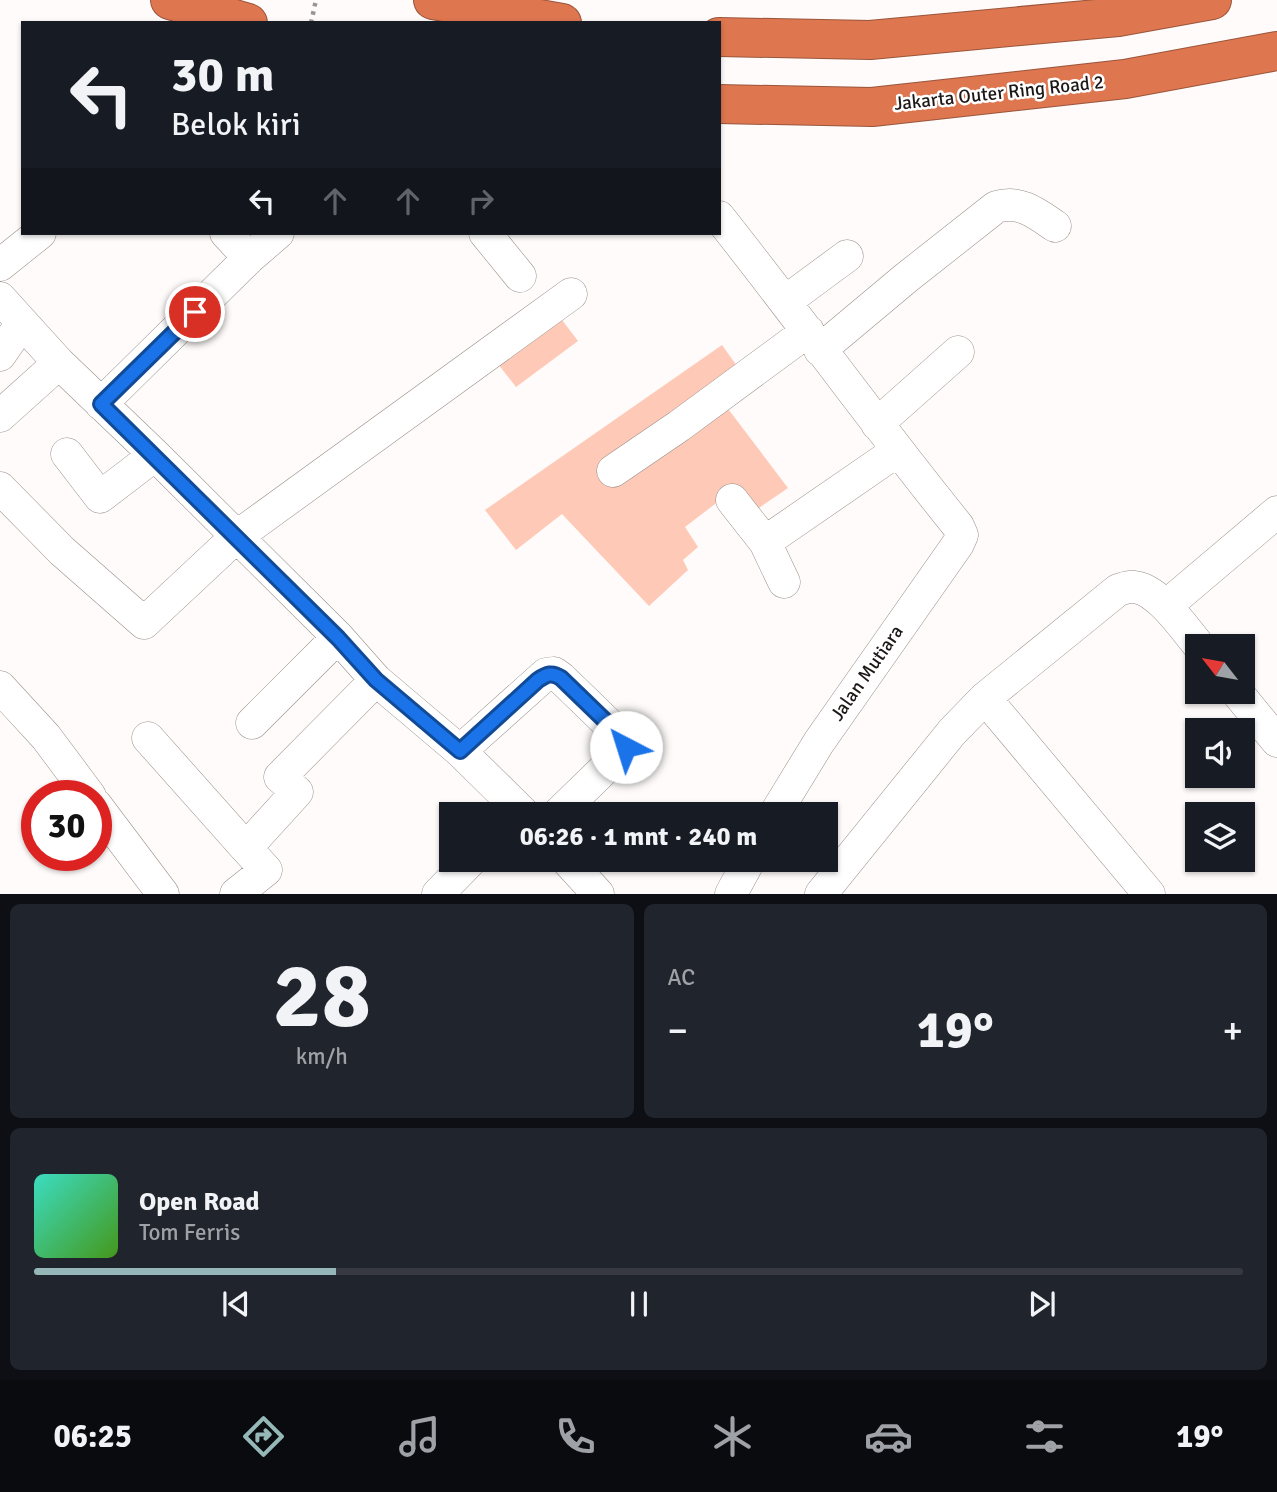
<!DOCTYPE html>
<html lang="id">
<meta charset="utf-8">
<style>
body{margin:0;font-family:Signika,sans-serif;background:#20242c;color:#f1f3f6;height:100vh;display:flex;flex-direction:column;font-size:26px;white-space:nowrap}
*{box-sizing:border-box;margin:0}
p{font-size:23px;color:#9ea1a6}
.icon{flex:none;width:38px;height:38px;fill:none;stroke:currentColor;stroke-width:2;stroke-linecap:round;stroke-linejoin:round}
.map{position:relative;height:894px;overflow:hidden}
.sheet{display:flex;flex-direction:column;gap:10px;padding:10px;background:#0d0f14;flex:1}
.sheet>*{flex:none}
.hud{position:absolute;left:21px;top:21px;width:700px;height:214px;border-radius:0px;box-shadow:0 2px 5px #0004;background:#171b24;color:#f1f3f6;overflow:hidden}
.needle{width:46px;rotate:301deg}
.controls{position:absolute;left:1185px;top:634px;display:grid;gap:14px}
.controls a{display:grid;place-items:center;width:70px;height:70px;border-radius:0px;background:#171b24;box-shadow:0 2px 5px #0004;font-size:35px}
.speed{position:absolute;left:21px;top:780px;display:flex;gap:14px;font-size:35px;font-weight:700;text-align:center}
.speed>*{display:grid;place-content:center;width:91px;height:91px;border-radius:50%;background:#171b24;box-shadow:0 2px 5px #0004;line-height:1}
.speed .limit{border:10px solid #d22;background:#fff;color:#111}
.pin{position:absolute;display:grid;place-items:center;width:60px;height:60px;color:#fff;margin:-30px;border:4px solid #fff;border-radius:50%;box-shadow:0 2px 7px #0007}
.me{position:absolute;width:77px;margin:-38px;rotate:320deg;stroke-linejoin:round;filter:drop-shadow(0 0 5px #0008)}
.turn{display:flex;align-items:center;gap:24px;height:147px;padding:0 35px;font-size:32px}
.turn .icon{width:91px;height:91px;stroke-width:2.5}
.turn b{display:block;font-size:49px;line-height:60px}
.lanes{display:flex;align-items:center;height:66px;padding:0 35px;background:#0003;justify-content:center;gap:35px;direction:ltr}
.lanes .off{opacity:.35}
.big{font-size:52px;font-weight:700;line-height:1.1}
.sheet .widget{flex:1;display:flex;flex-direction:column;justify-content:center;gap:10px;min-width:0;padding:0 24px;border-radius:10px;background:#20242c}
.sheet .dial{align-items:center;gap:0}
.dial b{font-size:91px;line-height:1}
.song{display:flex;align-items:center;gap:21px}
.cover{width:84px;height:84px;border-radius:10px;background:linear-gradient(135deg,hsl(170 70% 55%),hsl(100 70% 35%))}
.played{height:7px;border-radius:4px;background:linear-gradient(90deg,#95b7b7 25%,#363941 25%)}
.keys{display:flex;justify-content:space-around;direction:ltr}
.heat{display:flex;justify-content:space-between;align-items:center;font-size:38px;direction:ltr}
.sheet .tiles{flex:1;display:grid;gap:10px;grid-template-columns:1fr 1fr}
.widget:last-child{grid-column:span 2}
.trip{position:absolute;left:439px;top:802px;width:399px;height:70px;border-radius:0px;background:#171b24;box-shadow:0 2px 5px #0004;font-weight:700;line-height:70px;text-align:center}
.tab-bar{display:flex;height:112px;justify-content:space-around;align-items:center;background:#090b0e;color:#9ea1a6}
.tab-bar .icon{width:49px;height:49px}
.tab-bar .active{color:#95b7b7}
.tab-bar b{font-size:32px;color:#f1f3f6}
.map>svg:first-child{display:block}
.green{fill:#fecab7}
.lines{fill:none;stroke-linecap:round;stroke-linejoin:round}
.minor-casing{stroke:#998e89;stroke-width:33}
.highway-casing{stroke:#9a553b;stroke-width:40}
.path{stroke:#999594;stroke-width:4.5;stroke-dasharray:3.5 5;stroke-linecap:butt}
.minor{stroke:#fff;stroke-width:32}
.highway{stroke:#de764f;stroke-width:38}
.route-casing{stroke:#114b97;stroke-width:18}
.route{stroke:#1a73e8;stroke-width:12}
.labels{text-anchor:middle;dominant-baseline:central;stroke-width:5;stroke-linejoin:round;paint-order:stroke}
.street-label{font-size:19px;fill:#1d1817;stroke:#fff}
</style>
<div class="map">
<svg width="1277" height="894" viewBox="0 0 1277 894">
<rect width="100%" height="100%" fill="#fefbfa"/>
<path class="green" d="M556,312L578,341L516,387L494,359Z
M722,345L742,373L716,393L788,488L747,516L732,491L685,527L698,547L683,560L688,570L649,606L562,514L516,550L485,510Z"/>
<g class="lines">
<defs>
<path id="minor" d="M719,217C800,319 876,425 958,526L962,535L958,544L819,742L775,814
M226,233L249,258
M485,233L520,276
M0,265L40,233
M0,298L59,363L155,455L338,637L376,680L460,751L524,814
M786,301L847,256
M820,350L906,278L996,207C1020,200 1036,213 1055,226
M0,355L22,323
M101,404L249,258L278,233
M0,416L59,363
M877,424L958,352
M67,454L100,497L155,455
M613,471L679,426L808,331
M0,488L62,551L144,623L236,537L571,294
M732,500L765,542L784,582
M765,542L897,451
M1166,606L1277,512
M0,687L46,737L90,796
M1236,691L1277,741
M985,698L1149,894
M252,723L338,637
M148,738L246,848
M460,751L546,674L554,673L561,678L622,737L627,747L558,814
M96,805L163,894
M566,859L598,894
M236,894L266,870L246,848L297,792L280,777L376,680
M438,894L472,859
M731,894L750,859
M821,894L952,732L985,698L1118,590C1122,589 1129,586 1134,587C1158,589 1184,628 1199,646"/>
<path id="highway" d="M170,0L248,23
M433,0L562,23
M719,37L870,40L1118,17L1212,0
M719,104L872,107L1125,79L1277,51"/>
</defs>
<use href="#minor" class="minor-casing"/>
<use href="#highway" class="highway-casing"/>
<path class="path" d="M311,23L316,0"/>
<use href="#minor" class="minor"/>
<use href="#highway" class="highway"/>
</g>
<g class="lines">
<defs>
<path id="route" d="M195,312L101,404L338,638L376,680L460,751L538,680C547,674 552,672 561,678L622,737L626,747"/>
</defs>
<use href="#route" class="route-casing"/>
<use href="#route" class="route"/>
</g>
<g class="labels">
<g class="street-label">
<text transform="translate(999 93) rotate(-6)">Jakarta Outer Ring Road 2</text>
<text transform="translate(867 673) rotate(-55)">Jalan Mutiara</text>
</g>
</g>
</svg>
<div class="controls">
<a><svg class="needle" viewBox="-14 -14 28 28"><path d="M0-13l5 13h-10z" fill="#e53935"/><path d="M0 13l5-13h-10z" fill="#9ea1a6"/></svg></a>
<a><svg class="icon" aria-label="sound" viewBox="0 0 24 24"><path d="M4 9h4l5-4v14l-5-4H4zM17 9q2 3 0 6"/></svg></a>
<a><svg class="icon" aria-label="layers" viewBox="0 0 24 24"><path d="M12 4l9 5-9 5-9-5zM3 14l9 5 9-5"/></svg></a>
</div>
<div class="speed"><div class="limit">30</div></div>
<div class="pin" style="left:195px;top:312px;background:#d93025"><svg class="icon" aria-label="arrive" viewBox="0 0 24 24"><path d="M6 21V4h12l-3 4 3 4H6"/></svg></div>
<svg class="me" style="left:626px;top:747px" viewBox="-20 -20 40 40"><circle r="19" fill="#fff"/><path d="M0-13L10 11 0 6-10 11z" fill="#1a73e8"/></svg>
<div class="trip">06:26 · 1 mnt · 240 m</div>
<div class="hud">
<div class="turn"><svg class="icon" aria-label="left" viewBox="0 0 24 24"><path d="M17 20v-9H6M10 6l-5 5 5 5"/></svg><div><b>30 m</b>Belok kiri</div></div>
<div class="lanes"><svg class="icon" aria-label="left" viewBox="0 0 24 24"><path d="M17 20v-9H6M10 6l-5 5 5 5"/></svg><svg class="icon off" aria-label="ahead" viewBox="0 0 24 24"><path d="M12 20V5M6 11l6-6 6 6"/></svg><svg class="icon off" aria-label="ahead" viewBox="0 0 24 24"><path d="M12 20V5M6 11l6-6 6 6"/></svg><svg class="icon off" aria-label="right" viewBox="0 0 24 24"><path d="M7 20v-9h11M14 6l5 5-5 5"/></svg></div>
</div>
</div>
<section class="sheet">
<div class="tiles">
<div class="widget dial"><b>28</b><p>km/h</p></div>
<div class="widget"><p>AC</p>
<div class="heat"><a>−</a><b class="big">19°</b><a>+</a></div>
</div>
<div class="widget">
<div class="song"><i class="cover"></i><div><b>Open Road</b><p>Tom Ferris</p></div></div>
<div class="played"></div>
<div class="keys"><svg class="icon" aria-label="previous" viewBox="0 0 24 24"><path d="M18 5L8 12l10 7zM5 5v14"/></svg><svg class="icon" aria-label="pause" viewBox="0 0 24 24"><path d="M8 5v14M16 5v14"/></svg><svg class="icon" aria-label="next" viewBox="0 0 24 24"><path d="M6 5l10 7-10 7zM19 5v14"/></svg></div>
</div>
</div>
</section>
<nav class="tab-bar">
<b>06:25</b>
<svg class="icon active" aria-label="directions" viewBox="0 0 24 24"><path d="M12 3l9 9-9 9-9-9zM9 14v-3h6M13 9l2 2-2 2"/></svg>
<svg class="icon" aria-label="music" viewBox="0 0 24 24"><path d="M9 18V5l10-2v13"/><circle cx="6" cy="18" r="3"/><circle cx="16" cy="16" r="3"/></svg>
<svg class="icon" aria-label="phone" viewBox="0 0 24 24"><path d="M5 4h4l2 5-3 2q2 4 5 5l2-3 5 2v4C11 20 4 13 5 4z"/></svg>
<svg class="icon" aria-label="climate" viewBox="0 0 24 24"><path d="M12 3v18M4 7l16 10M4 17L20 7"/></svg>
<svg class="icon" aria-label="car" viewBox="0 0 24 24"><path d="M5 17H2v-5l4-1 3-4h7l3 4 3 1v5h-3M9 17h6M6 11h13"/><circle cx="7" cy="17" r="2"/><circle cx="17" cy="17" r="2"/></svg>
<svg class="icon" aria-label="filters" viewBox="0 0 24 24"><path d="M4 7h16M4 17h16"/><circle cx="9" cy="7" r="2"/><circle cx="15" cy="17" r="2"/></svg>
<b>19°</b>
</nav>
